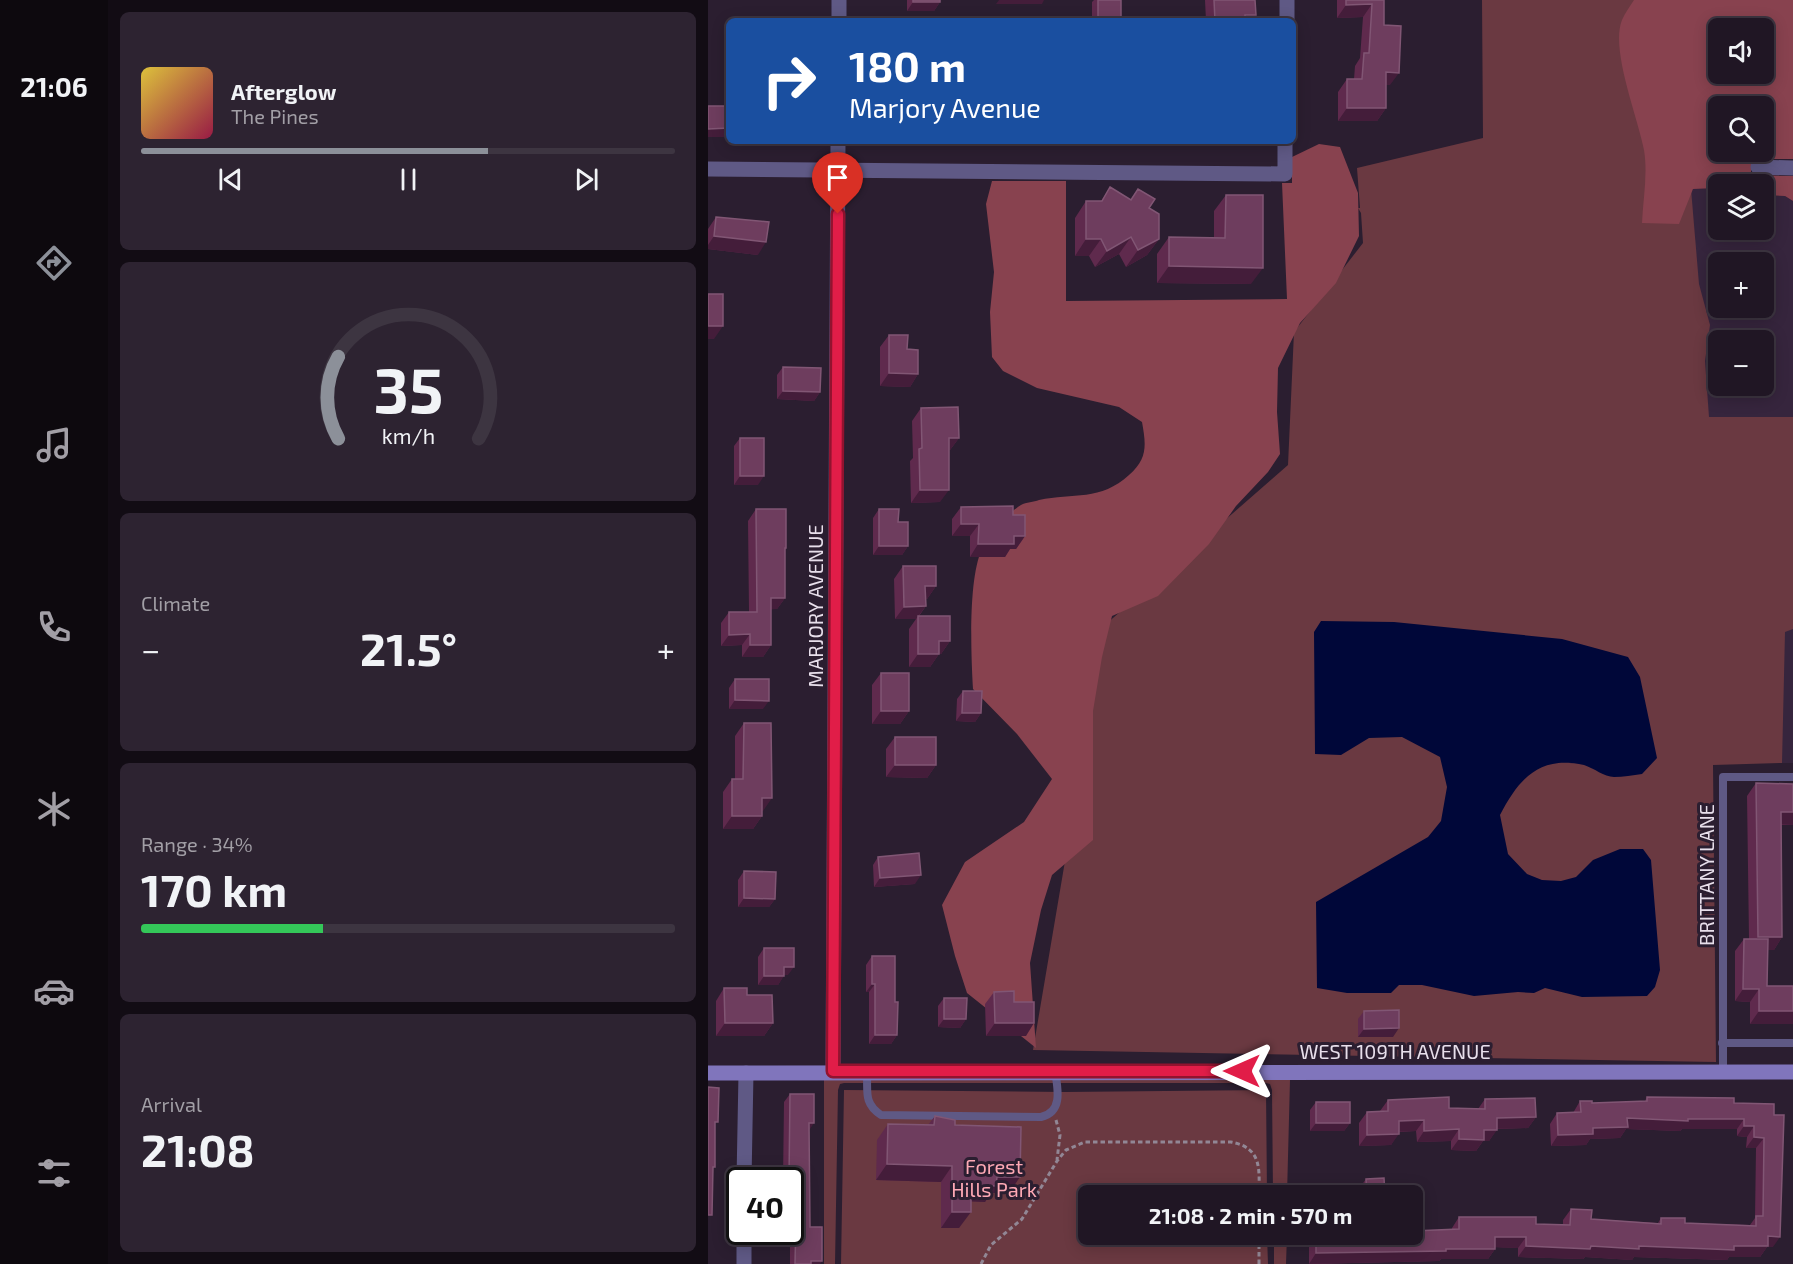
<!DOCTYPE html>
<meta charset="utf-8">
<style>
body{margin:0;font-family:"Exo 2",sans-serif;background:#2d2331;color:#f1f3f6;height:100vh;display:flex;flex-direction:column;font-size:22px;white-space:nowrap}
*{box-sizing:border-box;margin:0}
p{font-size:20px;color:#a29fa6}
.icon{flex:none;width:33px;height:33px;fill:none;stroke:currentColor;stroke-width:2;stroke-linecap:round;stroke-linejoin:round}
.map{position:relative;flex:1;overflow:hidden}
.sheet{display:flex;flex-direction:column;gap:12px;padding:12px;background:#120c14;width:600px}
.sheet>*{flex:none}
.top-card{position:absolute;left:18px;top:18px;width:570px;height:126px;border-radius:9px;box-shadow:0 3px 15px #0003,0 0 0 2px #3d3541;background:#1a4fa0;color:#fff;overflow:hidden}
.fabs{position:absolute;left:1000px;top:18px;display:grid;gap:12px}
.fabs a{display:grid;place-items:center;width:66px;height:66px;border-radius:9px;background:#201624;box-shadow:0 3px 15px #0003,0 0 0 2px #3d3541;font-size:30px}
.speed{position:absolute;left:18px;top:1167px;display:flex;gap:12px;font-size:30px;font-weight:700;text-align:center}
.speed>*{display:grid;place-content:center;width:78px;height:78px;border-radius:50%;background:#201624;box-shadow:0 3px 15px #0003,0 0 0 2px #3d3541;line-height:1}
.speed .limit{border:3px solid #111;border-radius:9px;background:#fff;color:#111}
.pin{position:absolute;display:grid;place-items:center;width:51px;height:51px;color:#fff;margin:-62px -26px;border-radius:50% 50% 50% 0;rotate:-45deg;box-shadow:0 0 6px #0007}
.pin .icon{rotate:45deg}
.me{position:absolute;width:66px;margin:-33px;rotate:270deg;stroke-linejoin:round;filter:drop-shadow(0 0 4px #0008)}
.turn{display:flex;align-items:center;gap:21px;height:126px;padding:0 24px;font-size:27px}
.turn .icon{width:78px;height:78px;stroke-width:2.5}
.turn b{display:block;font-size:42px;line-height:51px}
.big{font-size:45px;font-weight:700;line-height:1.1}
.sheet .widget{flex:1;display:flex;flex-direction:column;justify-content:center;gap:9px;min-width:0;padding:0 21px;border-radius:9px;background:#2d2331}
.sheet .dial{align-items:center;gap:0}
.dial svg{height:156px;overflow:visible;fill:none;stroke:#3d3541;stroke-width:7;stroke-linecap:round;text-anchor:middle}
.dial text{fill:#f1f3f6;stroke:none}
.song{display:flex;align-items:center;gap:18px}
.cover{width:72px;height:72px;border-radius:9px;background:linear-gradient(135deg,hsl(50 70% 55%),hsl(340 70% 35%))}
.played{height:6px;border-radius:3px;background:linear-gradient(90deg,#8c9099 65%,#3d3541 65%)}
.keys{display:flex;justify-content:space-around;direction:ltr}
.heat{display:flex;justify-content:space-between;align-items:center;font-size:33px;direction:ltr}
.charge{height:9px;border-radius:4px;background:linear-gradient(90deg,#34c759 34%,#3d3541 0)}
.trip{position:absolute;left:370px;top:1185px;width:345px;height:60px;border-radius:9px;background:#201624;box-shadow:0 3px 15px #0003,0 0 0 2px #3d3541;font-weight:700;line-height:60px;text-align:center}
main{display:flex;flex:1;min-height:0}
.tab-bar{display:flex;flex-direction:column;width:108px;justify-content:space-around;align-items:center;background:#0d090e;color:#a29fa6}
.tab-bar .icon{width:42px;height:42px}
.tab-bar .on{color:#8c9099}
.tab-bar b{font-size:27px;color:#f1f3f6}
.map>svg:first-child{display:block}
.built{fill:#36253d;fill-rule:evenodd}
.green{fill:#6a3941;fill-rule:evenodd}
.forest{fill:#88424f;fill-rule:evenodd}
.water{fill:#000739}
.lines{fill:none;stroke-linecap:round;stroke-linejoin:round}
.path{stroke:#928795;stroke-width:3;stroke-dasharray:4.5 3;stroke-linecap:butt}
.lane{stroke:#5f5985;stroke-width:8}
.street{stroke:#5f5985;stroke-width:15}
.secondary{stroke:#8075bc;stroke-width:15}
.wall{fill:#5f2a4d}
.shaded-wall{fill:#441d3a}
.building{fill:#6e3d5e;stroke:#815674;stroke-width:1.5}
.route-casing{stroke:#92132f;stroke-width:15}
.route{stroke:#e11d48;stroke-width:10}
.labels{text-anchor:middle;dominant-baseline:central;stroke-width:6;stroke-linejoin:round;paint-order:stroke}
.street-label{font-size:20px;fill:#e8dfeb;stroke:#2b1e30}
.park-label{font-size:20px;fill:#fea9b5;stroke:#2b1e30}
</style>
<main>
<nav class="tab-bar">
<b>21:06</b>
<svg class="icon on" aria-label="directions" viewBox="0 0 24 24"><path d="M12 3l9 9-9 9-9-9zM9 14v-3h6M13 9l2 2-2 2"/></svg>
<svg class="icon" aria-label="music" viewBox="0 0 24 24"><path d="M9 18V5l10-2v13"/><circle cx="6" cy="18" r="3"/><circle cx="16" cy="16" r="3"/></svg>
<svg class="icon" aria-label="phone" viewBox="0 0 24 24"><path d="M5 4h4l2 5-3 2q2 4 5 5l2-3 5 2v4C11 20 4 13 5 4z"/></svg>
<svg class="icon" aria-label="climate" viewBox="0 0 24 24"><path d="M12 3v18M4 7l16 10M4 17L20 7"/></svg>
<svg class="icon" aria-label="car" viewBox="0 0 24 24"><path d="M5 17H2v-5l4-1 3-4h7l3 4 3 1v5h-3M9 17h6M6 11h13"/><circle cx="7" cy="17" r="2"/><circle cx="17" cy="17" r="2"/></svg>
<svg class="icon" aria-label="filters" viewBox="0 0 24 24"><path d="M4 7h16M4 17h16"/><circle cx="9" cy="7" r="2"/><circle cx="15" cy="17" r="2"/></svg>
</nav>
<section class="sheet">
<div class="widget">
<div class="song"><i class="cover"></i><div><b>Afterglow</b><p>The Pines</p></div></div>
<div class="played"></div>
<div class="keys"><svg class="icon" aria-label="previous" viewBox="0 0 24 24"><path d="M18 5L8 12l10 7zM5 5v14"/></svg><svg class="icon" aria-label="pause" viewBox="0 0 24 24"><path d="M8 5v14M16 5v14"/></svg><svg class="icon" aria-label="next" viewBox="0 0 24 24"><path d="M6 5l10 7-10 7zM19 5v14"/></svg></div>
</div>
<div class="widget dial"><svg viewBox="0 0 100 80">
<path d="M14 69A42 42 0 1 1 86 69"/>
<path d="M14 69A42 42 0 0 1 14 27" stroke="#8c9099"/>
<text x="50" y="56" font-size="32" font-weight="700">35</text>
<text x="50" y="72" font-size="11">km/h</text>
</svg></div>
<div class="widget"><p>Climate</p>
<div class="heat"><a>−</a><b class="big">21.5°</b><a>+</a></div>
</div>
<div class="widget"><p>Range · 34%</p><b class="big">170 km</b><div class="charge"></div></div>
<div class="widget"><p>Arrival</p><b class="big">21:08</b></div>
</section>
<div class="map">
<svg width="1085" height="1264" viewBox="0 0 1085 1264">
<rect width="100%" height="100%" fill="#2b1e30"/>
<path class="built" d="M1011,188V230H1056V195L1077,196L1085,201V421L989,450L971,224L985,189ZM1011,262H1056V308H1011ZM1011,340H1056V386H1011Z
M1085,611V763H1069L1067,612Z"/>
<path class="green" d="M774,0H1085V84L1011,106V152H1043V173L983,189L991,284L1002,325L997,361L1001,417H1085V629L1077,632L1074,763L1005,765L1008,1062L325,1050L397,625L580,465L586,332L655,243L653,213L650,208H652L649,168L775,138ZM1011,28H1056V74H1011Z
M116,1080H582L579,1195H565L564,1090L562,1084L558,1083H136L132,1084L130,1090L127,1264H116Z
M136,1090L357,1092L558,1090L559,1195L381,1196V1234L559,1235L560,1264H133Z
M566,1235H579L578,1264H566Z"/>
<path class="forest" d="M926,0H1085V159H1043V175L1085,176V201L1077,196L1056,195V184H1011V188L985,189L971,224L934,223C935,199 940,174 936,150C930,118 902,49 914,20C917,13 922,6 926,0ZM1011,28H1056V74H1011ZM1011,106H1056V152H1011Z
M611,144L632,147L650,193L651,236L628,283L592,323L570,368L569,412L572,454L560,472L528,506L501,544L450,596L404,616L394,657L385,711V840L344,875L333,910L322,963L328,1048L259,993L247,956L234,905L257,862L316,822L344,779L309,734L265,689C263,654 260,579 274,549C280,535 301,512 313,505C318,502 326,502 331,500C365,493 393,501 421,475C440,458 438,445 434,422L411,407L329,388L295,371L284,357L282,312L286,272L278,204L284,181H358V301L579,299L574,183H584V157Z"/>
<path class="water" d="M613,621L686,622L854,639L920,657L932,677L949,758L934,774C925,775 915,777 906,777C896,777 886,768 876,765C831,755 811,779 792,815L800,854L819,874L834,880L853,881L868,877L885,860L912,849H935L943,860L952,970L947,987L939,996L874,997L837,988L826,993L810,992L766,996L714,985H691L683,993H639L609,988L608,902L720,837L733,821L739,787L732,757L694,737L661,738L633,755L607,754L606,632Z"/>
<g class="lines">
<path class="path" d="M348,1120L352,1135L349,1160
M273,1264L283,1245L314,1219L349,1161L358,1150L377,1142H523C555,1148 551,1170 551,1196
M551,1264V1234"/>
<path class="lane" d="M1014,1043H1085
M159,1071C160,1091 155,1103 173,1115L333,1117C355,1112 350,1089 347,1071
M1015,1072V777H1085"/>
<path class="street" d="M131,21V0
M579,21V0
M1050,167L1085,168
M0,169L577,174V141
M125,1071L130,141
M36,1180L38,1073
M36,1264V1232"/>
<path class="secondary" d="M0,1073L1085,1072"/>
</g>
<path class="wall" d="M199,0H232V2L226,11H199Z
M386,0H413V21H384V2Z
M497,0H547L548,15L544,21H498Z
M629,0H676V25L682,85H678V108L669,121H630V92L639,79H646L647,66L652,58L655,17L629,18Z
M402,187L422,200L430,189L441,208L451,239L439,255L418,267L411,254L387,267L381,256H367V218L378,201H393Z
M518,195L543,284L449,283V254L461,237L506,238V211Z
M8,217L50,255L0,249V229Z
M181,335L199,349L210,374L202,387L172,386V347Z
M75,367L112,392L106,401L69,399V375Z
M213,408L251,438L242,450H241L232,502L203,503L202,461L205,458L204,421Z
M32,438L50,485H26V446Z
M253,507L305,515L317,536L308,549H302L297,557H262V536H244V519Z
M48,509L78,548L77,550V598L69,609H63V645L55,657H34V645L13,646V623L21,612H41L40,521Z
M171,509L190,522L200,546L194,555H165V518Z
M195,566L228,586L219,599H217L218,606L211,616L242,641L233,654H231L222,667H201V629L208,619H187L186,579Z
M173,673L201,711L192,724H164V685Z
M27,679L55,709H21V688Z
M255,691L273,713L267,722L248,721L249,699Z
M36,723L55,811H54V816L45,829H15V792L24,779H27V736Z
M187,737L228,765L219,778L178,777V749Z
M1048,783L1085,784V825H1073L1074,937L1066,950H1060L1059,986H1085V1024H1042V1002L1027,1001V951L1036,939H1041L1039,796Z
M170,857L207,884L166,887L165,865Z
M36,871L67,899L61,907H30V880Z
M56,948L80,975H76L70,985H50V957Z
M164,956L187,1002L189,1035L183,1044H161V992H158V965Z
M16,988L39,995L65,1023L56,1036H8V1001Z
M286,992L306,1002L318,1036H278L277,1004Z
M236,998L258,1019L252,1028L230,1027V1006Z
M656,1011L685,1037H650V1019Z
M82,1094L101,1130L102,1227L112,1264H82V1180H75L76,1102Z
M939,1097L1026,1103L1066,1104L1065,1247H1059L1052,1257H1021L1019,1260L926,1257L924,1260L877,1257L875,1259L810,1257V1248L787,1247V1249L780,1259H733L731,1261L601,1264V1234H705L744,1230V1228L751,1217L828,1224H855V1220L863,1209L883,1219L950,1223L953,1218L977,1223L1042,1225L1047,1218L1048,1148H1038L1039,1137L1029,1136V1129H974L972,1131L918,1129L912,1138L882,1139L878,1145L843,1146L842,1124L849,1113H865L872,1101L884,1103L937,1101Z
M777,1099L828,1117L820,1128L789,1129L781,1141H775L768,1151L743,1150V1141L709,1142L708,1131L691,1132L683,1145L651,1146V1123L659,1112L672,1111L680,1100L741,1108L770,1109Z
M608,1102L642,1123L636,1131H602V1110Z
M227,1116L247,1125L301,1193H283L277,1202L263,1201L251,1228H233V1182L168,1180L169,1140L180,1124L220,1125Z
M658,1179L677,1196H651L650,1190Z"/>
<path class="shaded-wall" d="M291,0H336L334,4H288Z
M205,2H232L226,11H199Z
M664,4L655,17L629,18L638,5Z
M537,15H548L544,21H533Z
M678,72L691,73L682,85H669Z
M639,108H678L669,121H630Z
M21,128V137H0V129Z
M6,236L58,242L50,255L0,249V245Z
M423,237L411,254L387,267L399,251Z
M378,239H393L381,256H367Z
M451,239L439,255L418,267L430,250Z
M461,266L555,268L543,284L449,283Z
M0,326H15L6,339H0Z
M181,373L210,374L202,387L172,386Z
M75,391L112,392L106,401L69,399Z
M241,438H251L242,450L232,451Z
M32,476H56L50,485H26Z
M212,490H241L232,502L203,503Z
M253,524H271L262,536H244Z
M306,536H317L308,549H302L297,557H262L270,544Z
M171,546H200L194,555H165Z
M217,586H228L219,599H208Z
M63,598H77L69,609L55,610Z
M218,606L208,619H187L196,607Z
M42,634L34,645L13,646L21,635Z
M231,641H242L233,654H231L222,667H201L210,654Z
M42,645H63L55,657H34Z
M27,700L61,701L55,709H21Z
M173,711H201L192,724H164Z
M254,713H273L267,722L248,721Z
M187,765H228L219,778L178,777Z
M54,798H64L55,811H45Z
M1073,812H1085V825L1064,824Z
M24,816H54L45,829H15Z
M213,875L207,884L166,887L172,878Z
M36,898L67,899L61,907H30Z
M1050,937H1074L1066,950H1041Z
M76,967H86L80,975H70Z
M56,976H76L70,985H50Z
M164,984H167L161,992H158Z
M1035,989H1051L1042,1002L1027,1001Z
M1051,1011H1085V1024H1042Z
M236,1019H258L252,1028L230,1027Z
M17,1023H65L56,1036H8Z
M287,1023H326L318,1036H278Z
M691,1028L685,1037H650L656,1029Z
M167,1035H189L183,1044H161Z
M828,1117L820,1128L781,1129L789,1118Z
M919,1118L980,1119H1036L1029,1129H974L972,1131L918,1129L912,1138L882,1139L878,1145L843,1146L850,1135L885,1128Z
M716,1120L708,1131L683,1132L691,1121Z
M101,1123H106L100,1132Z
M608,1123H642L636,1131H602Z
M1036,1126H1046L1039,1137L1029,1136Z
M751,1129L743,1141L709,1142L716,1131Z
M776,1130H789L781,1141H775L768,1151L743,1150L751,1139Z
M691,1134L683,1145L651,1146L659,1135Z
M1046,1137L1056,1138L1048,1148H1038Z
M179,1164L244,1166L233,1182L168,1180Z
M289,1177H312L301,1193H283L277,1202L252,1201L263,1185Z
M244,1212H263L251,1228H233Z
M82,1217H88L82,1225Z
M1060,1236L1072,1237L1065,1247H1059L1052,1257H1021L1019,1260L926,1257L924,1260L877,1257L875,1259L810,1257L818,1246H1026Z
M787,1237H818L810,1248L780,1247Z
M738,1249H787L780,1259H733L731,1261L601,1264L608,1253Z
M103,1261H114L112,1264H101Z"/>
<path class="building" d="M205,0H232V2H205Z
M390,0H413V21H390Z
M506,0H547L548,15H537V21H507Z
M638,0H676V25L693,26L691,73L678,72V108H639V79H654L656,53H661L664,4L638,5Z
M0,106H21V128L0,129Z
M402,187L423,200L430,189L447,199L441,208L451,214V239L430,250L423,237L399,251L393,239H378V201H394Z
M518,195H555V268L461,266V237L517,238Z
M8,217L61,222L58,242L6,236Z
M0,294H15V326H0Z
M181,335H200L199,349L210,350V374L181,373Z
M75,367L113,368L112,392L75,391Z
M250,407L251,438H241V490H212L211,449L214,448L213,408Z
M32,438H56V476H32Z
M305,506V515H317V536H306V544H270L271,524H253V507Z
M48,509H78V548H77V598H63V645H42V634L21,635V612H49Z
M171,509H191L190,522H200V546H171Z
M195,566H228V586H217L218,606L196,607Z
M210,616H242V641H231V654H210Z
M173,673H201V711H173Z
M27,679H61V701L27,700Z
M255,691H274L273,713H254Z
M36,723H63L64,798H54V816H24V779H35Z
M187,737H228V765H187Z
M1048,783L1085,784V812H1073L1074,937H1050Z
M211,853L213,875L172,878L170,857Z
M36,871L68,872L67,899L36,898Z
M1036,939H1060L1059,986H1085V1011H1051V989H1035Z
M56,948H86V967H76V976H56Z
M164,956H187V1002H190L189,1035H167V984H164Z
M16,988H39V995H64L65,1023H17Z
M306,991V1002H326V1023H287L286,992Z
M236,998H259L258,1019H236Z
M691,1010V1028L656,1029V1011Z
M0,1087L11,1088L10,1122H7V1167H5L4,1215H0Z
M82,1094H106V1123H101L102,1227H114V1261H103V1264H87L88,1217H82V1180H81Z
M741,1097V1108L777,1109V1099L827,1098L828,1117L789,1118V1130H776V1140L751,1139V1129L716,1131V1120L691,1121V1134L659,1135V1112L680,1111V1100Z
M939,1097L1026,1098V1103L1066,1104V1115H1076L1072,1237L1060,1236V1246H1026V1250L931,1246V1249L883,1246L882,1249L818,1246V1237H787V1249H738V1251L608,1253V1234H705V1231L751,1229V1217H828V1224L862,1225L863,1209L884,1210L883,1219L953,1224V1218H977V1223L1048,1226V1216H1055L1056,1138L1046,1137V1126H1036V1119H980V1121L919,1118L920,1127L885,1128V1134L850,1135L849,1113L873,1112L872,1101H884V1103L939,1101Z
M608,1102H642V1123H608Z
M227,1116L247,1120V1125L313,1127L312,1177H289L288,1186L263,1185V1212H244V1166L179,1164L180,1124L226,1125Z
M676,1178L677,1196H659L658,1179Z"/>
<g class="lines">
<defs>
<path id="route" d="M130,214L125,1071H534"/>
</defs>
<use href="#route" class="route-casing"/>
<use href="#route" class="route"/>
</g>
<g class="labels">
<g class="street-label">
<text transform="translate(107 606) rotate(-90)">MARJORY AVENUE</text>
<text transform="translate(998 875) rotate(-90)">BRITTANY LANE</text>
<text x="687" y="1051">WEST 109TH AVENUE</text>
</g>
<g class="park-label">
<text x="286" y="1166">Forest<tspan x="286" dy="23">Hills Park</tspan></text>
</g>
</g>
</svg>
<div class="fabs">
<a><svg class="icon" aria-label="sound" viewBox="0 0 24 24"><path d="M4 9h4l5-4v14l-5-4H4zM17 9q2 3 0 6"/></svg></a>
<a><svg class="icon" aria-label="search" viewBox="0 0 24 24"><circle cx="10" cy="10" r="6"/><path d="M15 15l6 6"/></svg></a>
<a><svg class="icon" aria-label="layers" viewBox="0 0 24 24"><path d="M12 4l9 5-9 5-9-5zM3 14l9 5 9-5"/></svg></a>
<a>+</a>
<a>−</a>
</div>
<div class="speed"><div class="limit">40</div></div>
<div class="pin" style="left:130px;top:214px;background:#d93025"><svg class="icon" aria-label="arrive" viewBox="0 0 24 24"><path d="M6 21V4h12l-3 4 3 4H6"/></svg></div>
<svg class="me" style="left:534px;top:1071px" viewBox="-20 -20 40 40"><path d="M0-17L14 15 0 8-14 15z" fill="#e11d48" stroke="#fff" stroke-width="4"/></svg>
<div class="trip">21:08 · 2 min · 570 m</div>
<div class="top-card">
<div class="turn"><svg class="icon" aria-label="right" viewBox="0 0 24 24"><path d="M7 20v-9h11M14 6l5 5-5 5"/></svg><div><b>180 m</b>Marjory Avenue</div></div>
</div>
</div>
</main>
